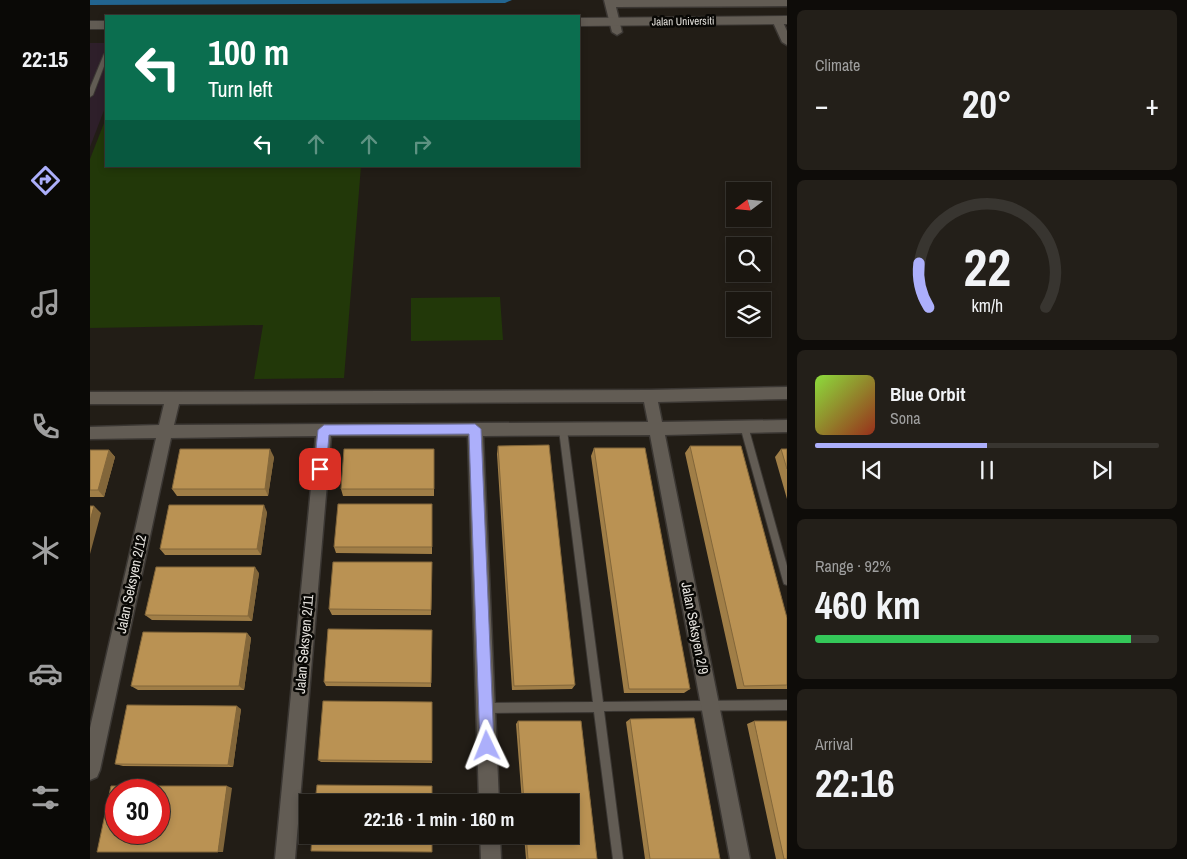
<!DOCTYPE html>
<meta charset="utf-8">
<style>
body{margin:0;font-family:"Archivo Narrow",sans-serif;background:#231f19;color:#f1f3f6;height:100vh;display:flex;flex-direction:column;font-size:19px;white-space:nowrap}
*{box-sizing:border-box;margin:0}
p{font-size:16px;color:#9f9f9f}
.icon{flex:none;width:28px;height:28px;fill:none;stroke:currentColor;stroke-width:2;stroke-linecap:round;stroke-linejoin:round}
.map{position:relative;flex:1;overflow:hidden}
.details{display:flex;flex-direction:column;gap:10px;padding:10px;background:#0e0c09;width:400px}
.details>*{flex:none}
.banner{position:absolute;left:15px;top:15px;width:475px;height:152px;border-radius:0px;box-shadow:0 2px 8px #0003,0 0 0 1px #383530;background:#0b6e4f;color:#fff;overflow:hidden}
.needle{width:32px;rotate:254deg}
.buttons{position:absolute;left:636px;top:182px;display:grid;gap:10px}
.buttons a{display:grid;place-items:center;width:45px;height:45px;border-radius:0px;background:#1a1610;box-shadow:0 2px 8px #0003,0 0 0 1px #383530;font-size:25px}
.speed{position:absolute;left:15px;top:779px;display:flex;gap:10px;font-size:25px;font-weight:700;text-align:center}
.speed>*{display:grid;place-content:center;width:65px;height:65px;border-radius:50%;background:#1a1610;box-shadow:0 2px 8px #0003,0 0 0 1px #383530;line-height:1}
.speed .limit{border:8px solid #d22;background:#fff;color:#111}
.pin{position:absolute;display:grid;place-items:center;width:42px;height:42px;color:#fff;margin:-21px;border-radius:10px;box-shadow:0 2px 8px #0006}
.me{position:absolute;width:55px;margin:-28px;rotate:358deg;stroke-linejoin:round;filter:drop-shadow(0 0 4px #0008)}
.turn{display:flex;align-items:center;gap:18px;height:105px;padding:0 20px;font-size:22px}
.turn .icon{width:65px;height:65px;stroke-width:2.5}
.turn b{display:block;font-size:35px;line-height:42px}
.lanes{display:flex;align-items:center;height:48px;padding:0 20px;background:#0003;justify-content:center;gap:25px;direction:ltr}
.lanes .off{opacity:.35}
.big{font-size:38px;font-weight:700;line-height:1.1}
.details .widget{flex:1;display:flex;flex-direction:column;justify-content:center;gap:8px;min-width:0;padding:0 18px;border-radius:8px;background:#231f19}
.details .dial{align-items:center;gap:0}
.dial svg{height:130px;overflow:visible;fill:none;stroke:#383530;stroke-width:7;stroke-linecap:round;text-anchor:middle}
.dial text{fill:#f1f3f6;stroke:none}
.song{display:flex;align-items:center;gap:15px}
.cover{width:60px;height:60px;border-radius:8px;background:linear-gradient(135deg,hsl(90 70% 55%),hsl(10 70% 35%))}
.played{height:5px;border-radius:2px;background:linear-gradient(90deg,#acaffb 50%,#383530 50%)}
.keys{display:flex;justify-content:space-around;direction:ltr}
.heat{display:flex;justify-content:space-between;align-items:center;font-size:28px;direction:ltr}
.charge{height:8px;border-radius:4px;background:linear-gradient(90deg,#34c759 92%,#383530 0)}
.trip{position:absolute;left:209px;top:794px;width:280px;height:50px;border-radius:0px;background:#1a1610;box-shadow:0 2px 8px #0003,0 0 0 1px #383530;font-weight:700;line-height:50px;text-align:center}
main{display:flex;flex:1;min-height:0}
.menu{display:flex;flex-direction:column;width:90px;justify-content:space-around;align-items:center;background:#0a0906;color:#9f9f9f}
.menu .icon{width:35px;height:35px}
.menu .active{color:#acaffb}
.menu b{font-size:22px;color:#f1f3f6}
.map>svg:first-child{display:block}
.education{fill:#2e1f2a}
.green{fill:#223809}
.water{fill:#22648f}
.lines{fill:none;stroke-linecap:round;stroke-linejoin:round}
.service-casing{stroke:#3b3733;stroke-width:2}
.minor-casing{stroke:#3b3733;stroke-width:3}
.tertiary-casing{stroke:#3b3733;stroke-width:2}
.service{fill:#625c54;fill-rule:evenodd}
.minor{fill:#625c54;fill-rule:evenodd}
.tertiary{fill:#625c54;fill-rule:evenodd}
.wall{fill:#a07e47}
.shaded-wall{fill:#82663a}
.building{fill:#ba9253;stroke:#82663a;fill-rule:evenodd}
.route{fill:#acaffb;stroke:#7072a3}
.labels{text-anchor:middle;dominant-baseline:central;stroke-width:5;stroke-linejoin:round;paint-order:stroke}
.far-street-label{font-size:11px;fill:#e4e1dc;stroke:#090805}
.street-label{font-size:14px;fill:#e4e1dc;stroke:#090805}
</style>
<main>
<nav class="menu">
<b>22:15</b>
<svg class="icon active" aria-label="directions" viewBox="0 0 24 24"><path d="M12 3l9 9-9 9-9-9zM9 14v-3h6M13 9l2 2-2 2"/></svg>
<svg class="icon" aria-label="music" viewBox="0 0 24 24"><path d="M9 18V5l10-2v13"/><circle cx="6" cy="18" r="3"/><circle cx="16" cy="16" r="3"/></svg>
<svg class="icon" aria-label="phone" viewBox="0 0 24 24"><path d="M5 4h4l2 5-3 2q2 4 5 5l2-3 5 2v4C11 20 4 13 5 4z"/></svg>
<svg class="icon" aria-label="climate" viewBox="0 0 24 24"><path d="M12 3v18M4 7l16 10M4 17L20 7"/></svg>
<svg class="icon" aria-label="car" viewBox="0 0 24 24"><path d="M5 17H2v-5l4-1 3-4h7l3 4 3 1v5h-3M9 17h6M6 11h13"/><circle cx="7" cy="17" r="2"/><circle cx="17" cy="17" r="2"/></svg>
<svg class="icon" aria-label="filters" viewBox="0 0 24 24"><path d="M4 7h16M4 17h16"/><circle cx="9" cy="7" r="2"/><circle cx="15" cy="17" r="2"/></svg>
</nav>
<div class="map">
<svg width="697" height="859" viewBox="0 0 697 859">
<rect width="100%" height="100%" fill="#221d16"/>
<path class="education" d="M0,43H16V105L0,147Z"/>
<path class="green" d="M16,118V166H271L254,378L164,379L173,325L0,328V159Z
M410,297L413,340L321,341V298Z"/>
<path class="water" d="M0,0H422L415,3L0,5Z"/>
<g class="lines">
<defs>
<path id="service" d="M14,54H16V61L3,95L0,97V88Z
M654,423L657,424L658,426L697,566V585L694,584L693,581L650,426L651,424Z
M473,427L476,428L477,430L513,702L697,700V710L514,711L533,859H523L504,712L396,713L393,711L391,708L393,705L396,703L503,702L469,430L470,428Z"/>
<path id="minor" d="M514,0H697V6L526,7L532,32L527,35L522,32Z
M684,18L692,20L697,31V45L692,42L682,20Z
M697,387V399L568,402L572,422L697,420V432L575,435L660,859H640L560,435L393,436L409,802H389L378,436H241L205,859H185L226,436L81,438L10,770L7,777L0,780V728L66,438L0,439V427L69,425L74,404H0V392L560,390ZM554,402L558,422L84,425L89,404Z
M390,835H410L411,859H391Z"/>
<path id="tertiary" d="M697,16V24L489,26V18Z
M0,21H16V29H0Z"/>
</defs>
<use href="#service" class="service-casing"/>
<use href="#minor" class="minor-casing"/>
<use href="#tertiary" class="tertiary-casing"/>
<use href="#service" class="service"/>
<use href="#minor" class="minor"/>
<use href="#tertiary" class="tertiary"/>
</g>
<path class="wall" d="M408,446L485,685L482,689L422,690L407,454Z
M600,446L697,618V689H647L595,453Z
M504,448L600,689L594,693H534L501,456Z
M344,449V496H253L251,489Z
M691,449H697V499L685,457Z
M0,450H19L25,457L14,497H0Z
M184,457L178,496H87L82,489Z
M342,504V554L246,553L244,547Z
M177,512L171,555H75L70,549Z
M342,562L341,615H242L239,609Z
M169,573L162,621L62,620L55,615Z
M342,630L341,687L236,686L234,682Z
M157,633L161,638L154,690H48L41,686Z
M342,702V763L231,762L228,760Z
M151,709L143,767L33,766L25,764Z
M540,719L630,859H555L536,722Z
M428,721H491L507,859H436L434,835H480V802H432L426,724Z
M664,721L697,859H686L657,724Z"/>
<path class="shaded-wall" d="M180,449L184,457L178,496L175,489Z
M19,450L25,457L14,497L8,490Z
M174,505L177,512L171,555L167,549Z
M4,506L11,513L0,554V521Z
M165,567L169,573L162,621L158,616Z
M157,633L161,638L154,690L149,686Z
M147,706L151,709L143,767L138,765Z
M137,786L142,788L133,852H128Z"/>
<path class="building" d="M459,445L485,685L424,686L408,446Z
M600,446H651L697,618V685L654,686Z
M504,448H555L600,689H539Z
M90,449H180L175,489H82Z
M254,449H344V489H251Z
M691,449H697V469Z
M0,450H19L8,490H0Z
M248,504H342V547H244Z
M79,505H174L167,549H70Z
M0,506H4L0,521Z
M243,562H342L341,610L239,609Z
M66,567H165L158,616L55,615Z
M238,629L342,630L341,683L234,682Z
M53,632L157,633L149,686H41Z
M233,701L342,702V761L228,760Z
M37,705L147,706L138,765L25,764Z
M604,718L630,859H560L540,719Z
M428,721H491L507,859H438L436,835H480V802H434Z
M664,721H697V859H694Z
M227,785L342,786V802H225Z
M21,786H137L128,852H7ZM26,790H69V832H26Z
M222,835H342V852L221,851Z"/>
<path class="route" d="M385,424L391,429L404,746L402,751L397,753L392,751L390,746L379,434L239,435L236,469L230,474L224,469L228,430L234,425Z"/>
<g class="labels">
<g class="far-street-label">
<text transform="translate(593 21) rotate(-1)">Jalan Universiti</text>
</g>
<g class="street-label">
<text transform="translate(41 584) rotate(-78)">Jalan Seksyen 2/12</text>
<text transform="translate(605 628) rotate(79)">Jalan Seksyen 2/9</text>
<text transform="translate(214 644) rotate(-85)">Jalan Seksyen 2/11</text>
</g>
</g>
</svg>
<div class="buttons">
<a><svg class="needle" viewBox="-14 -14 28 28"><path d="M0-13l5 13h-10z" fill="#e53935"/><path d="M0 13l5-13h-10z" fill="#9f9f9f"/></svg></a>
<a><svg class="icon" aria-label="search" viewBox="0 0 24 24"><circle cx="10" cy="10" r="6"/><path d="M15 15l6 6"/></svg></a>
<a><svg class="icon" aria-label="layers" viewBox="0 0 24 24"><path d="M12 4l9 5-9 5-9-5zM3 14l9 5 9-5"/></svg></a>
</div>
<div class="speed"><div class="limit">30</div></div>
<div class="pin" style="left:230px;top:469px;background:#d93025"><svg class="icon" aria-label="arrive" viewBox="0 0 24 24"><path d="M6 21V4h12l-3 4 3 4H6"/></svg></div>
<svg class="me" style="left:397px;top:746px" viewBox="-20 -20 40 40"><path d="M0-17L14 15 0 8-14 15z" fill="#acaffb" stroke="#fff" stroke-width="4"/></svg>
<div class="trip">22:16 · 1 min · 160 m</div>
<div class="banner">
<div class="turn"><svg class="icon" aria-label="left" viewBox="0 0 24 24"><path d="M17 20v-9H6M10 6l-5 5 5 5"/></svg><div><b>100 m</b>Turn left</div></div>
<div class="lanes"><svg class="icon" aria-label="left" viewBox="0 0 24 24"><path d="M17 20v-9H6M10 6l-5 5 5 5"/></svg><svg class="icon off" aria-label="ahead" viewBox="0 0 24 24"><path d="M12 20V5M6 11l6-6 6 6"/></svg><svg class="icon off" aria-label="ahead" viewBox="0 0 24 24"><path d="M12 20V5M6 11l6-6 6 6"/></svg><svg class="icon off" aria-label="right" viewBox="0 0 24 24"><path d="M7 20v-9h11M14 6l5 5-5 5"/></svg></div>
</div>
</div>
<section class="details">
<div class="widget"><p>Climate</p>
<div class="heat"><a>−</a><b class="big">20°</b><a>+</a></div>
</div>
<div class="widget dial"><svg viewBox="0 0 100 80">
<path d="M14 69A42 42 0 1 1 86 69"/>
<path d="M14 69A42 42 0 0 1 8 42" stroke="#acaffb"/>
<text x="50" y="56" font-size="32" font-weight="700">22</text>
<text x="50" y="72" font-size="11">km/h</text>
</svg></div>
<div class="widget">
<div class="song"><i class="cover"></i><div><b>Blue Orbit</b><p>Sona</p></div></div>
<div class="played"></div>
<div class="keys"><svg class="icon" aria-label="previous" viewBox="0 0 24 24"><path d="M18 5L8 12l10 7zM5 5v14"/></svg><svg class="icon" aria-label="pause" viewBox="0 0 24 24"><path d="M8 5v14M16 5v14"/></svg><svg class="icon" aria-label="next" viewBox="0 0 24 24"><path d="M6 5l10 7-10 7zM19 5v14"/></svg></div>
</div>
<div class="widget"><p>Range · 92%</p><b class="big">460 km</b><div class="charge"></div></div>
<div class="widget"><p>Arrival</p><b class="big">22:16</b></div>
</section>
</main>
